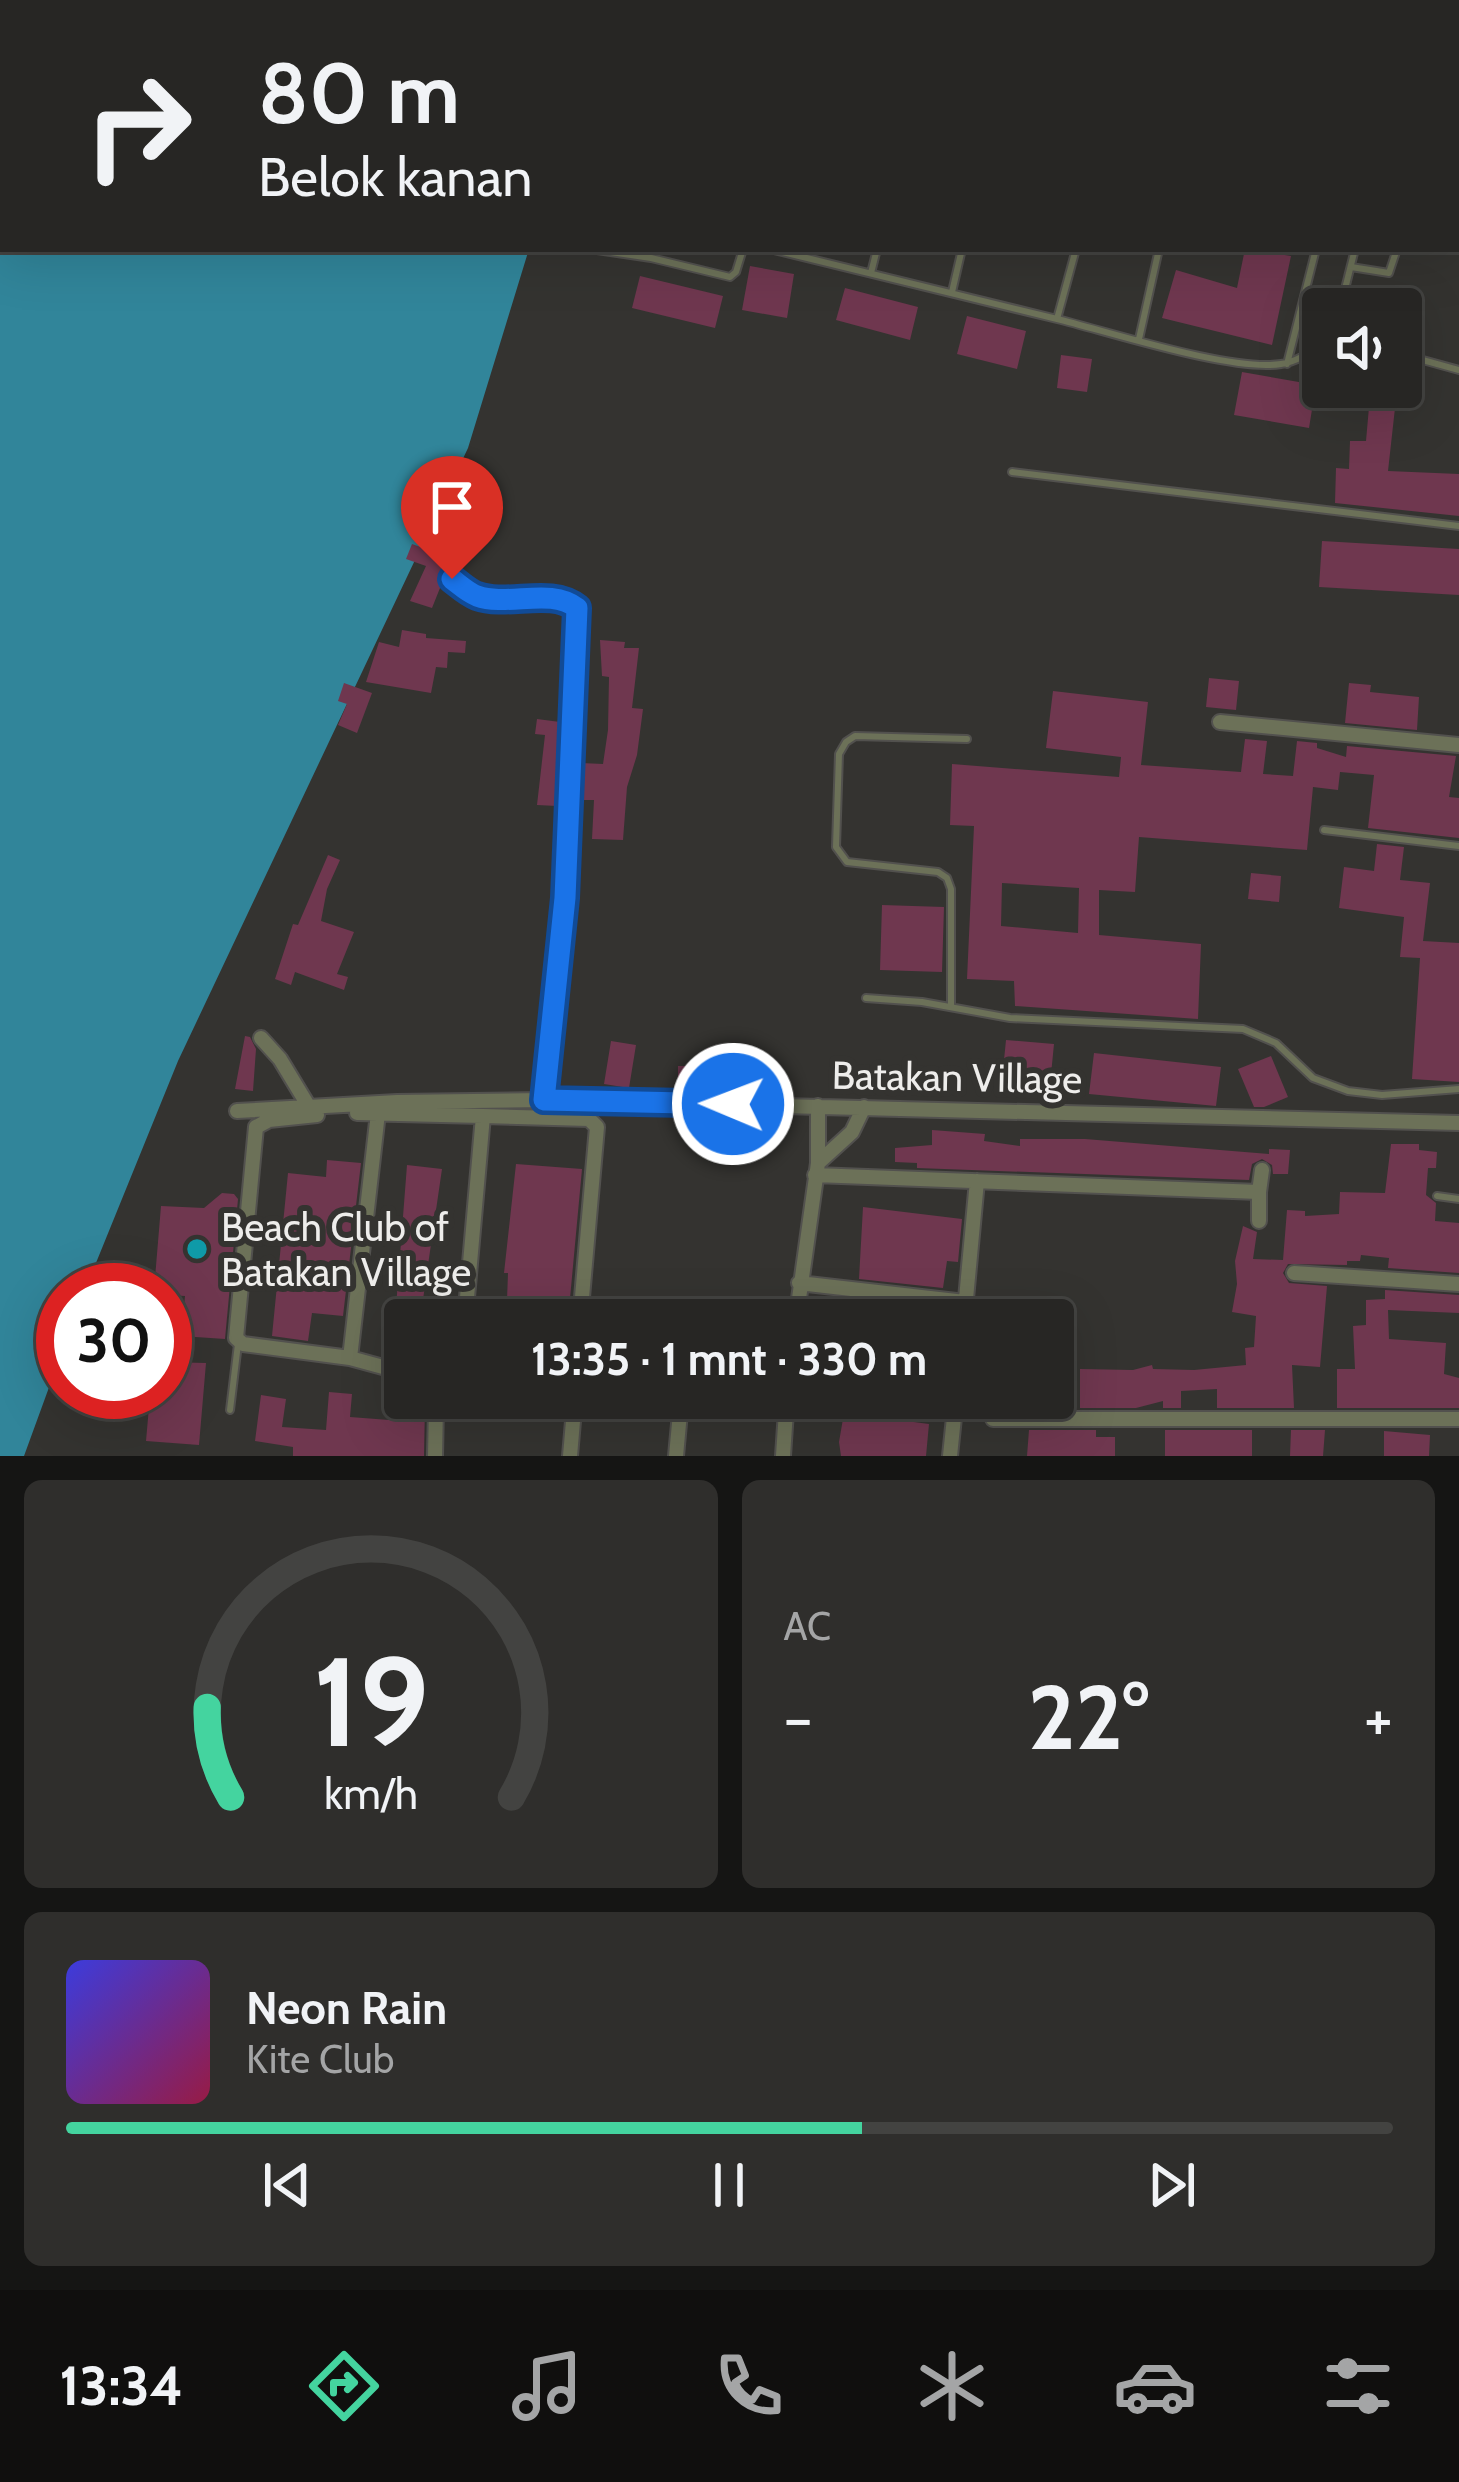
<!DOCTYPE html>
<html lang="id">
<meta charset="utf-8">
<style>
body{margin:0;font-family:Cabin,sans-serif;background:#2f2e2c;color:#f1f3f6;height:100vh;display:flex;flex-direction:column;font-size:45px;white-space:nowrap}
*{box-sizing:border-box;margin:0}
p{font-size:39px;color:#a4a5a6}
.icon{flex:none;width:66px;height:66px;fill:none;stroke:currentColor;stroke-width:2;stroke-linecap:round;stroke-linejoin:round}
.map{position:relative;height:1456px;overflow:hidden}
.drawer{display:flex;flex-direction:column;gap:24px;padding:24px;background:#151514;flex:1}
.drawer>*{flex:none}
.guide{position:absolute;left:0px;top:0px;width:1461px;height:252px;box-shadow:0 12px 48px #0002,0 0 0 3px #434341;background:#272624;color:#f1f3f6;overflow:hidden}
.controls{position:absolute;left:1302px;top:288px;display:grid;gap:24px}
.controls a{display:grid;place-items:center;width:120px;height:120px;border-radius:12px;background:#272624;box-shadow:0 12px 48px #0002,0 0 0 3px #434341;font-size:60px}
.speed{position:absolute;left:36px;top:1263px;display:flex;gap:24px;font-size:60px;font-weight:700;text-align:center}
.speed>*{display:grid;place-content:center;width:156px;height:156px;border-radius:50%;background:#272624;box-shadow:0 12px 48px #0002,0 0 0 3px #434341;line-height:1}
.speed .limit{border:18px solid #d22;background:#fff;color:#111}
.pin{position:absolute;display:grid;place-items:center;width:102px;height:102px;color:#fff;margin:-123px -51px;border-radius:50% 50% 50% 0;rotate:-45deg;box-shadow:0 0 12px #0007}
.pin .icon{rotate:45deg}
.me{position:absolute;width:132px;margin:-66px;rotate:271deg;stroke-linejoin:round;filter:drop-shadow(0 0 9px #0008)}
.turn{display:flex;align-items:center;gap:42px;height:252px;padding:0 60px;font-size:54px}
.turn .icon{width:156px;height:156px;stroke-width:2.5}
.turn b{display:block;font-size:84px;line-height:102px}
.big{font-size:90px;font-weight:700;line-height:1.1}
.drawer .tile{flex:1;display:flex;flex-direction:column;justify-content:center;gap:18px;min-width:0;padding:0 42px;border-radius:18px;background:#2f2e2c}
.drawer .dial{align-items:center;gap:0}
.dial svg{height:312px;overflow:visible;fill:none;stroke:#434341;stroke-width:7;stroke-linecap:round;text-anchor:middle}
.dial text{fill:#f1f3f6;stroke:none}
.song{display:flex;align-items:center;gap:36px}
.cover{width:144px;height:144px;border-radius:18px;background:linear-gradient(135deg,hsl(240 70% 55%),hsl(340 70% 35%))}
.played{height:12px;border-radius:6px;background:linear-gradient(90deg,#44d49f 60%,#434341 60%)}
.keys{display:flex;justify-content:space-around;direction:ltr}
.heat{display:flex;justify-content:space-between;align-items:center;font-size:66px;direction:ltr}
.drawer .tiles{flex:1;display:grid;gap:24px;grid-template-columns:1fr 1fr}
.tile:last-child{grid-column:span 2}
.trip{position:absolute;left:384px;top:1299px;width:690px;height:120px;border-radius:12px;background:#272624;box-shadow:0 12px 48px #0002,0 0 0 3px #434341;font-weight:700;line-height:120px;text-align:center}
.dock{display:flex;height:192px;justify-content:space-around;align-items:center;background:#100f0e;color:#a4a5a6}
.dock .icon{width:84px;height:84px}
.dock .selected{color:#44d49f}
.dock b{font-size:54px;color:#f1f3f6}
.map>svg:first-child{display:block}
.water{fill:#31859a}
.building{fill:#6f374f;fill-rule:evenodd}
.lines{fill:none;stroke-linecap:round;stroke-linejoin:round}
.service-casing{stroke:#52514e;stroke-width:10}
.minor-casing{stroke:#52514e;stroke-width:18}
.service{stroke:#6c7158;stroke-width:6}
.minor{stroke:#6c7158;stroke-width:14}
.route-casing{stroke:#114b97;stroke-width:30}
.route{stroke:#1a73e8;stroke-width:21}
.culture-dot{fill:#0f9aa8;stroke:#343330;stroke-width:4.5}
.labels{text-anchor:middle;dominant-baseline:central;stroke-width:12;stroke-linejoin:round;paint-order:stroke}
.street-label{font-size:39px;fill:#eeedeb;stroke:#343330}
.poi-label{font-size:39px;fill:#eeedeb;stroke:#343330;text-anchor:start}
</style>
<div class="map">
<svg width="1459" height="1456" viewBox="0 0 1459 1456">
<rect width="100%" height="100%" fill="#343330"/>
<path class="water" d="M0,0H591L3,3V249H529L468,448L178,1061L85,1290H63V1349L24,1456H0Z"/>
<path class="building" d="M1245,249L1291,256L1272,345L1162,318L1176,270L1237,288Z
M750,266L794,274L787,318L742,310Z
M640,276L723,296L715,328L632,308Z
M845,288L918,307L910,340L836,320Z
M967,316L1026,331L1017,369L957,354Z
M1061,355L1092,359L1087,392L1057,388Z
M1242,372L1316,385L1309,428L1234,415Z
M1369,407L1395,408L1388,471L1459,474V516L1335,503L1336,468L1349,469L1350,441H1366Z
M436,516L458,523L448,557L452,558L432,608L410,601L426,566L406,559L412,544L426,549Z
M1322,541L1459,549V595L1319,587Z
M402,630L426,634V638L466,641L465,653L448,652L447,668L436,667L431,693L366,682L379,642L399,647Z
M600,640L625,642L624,648H639L632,708L643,709L637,755L627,787L623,840L592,839L594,800H580L581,763L603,764L608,730L609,677L602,676Z
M1209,678L1239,681L1236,710L1206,707Z
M344,683L372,693L357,733L338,725L347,704L338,701Z
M1349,683L1371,685L1370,692L1419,697L1417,730L1345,723Z
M1053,691L1148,702L1141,765L1241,772L1245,739L1267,741L1263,774L1293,776L1297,741L1317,743V748L1346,757L1347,746L1456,756L1449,797L1459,798V838L1368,828L1374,775L1340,772L1338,790L1313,787L1307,850L1139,837L1135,892L1099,890V935L1201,944L1198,1019L1015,1006L1014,981L967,979L974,826L950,825L952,764L1119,777L1121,757L1046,748ZM1002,883L1079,888L1078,933L1001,926Z
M537,719L560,722L557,806L537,805L545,735L535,734Z
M1377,844L1404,847L1400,880L1430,883L1423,941L1459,943V1082L1412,1079L1420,958L1400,957L1404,917L1339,908L1344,867L1374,871Z
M328,855L340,860L327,889L321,921L354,932L337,974L348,977L344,990L295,972L291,985L275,979L293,924L298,925Z
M1251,873L1281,876L1279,902L1248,899Z
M882,905L944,907L942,972L880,970Z
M245,1036L250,1037L256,1049L253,1091L235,1089Z
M1006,1040L1054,1044L1049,1095L1001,1090Z
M611,1041L636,1045L629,1088L604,1084Z
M707,1048L720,1049V1064L745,1066V1059L761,1060L759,1090L678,1086V1066H706Z
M1094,1053L1221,1067L1216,1106L1089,1094Z
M1271,1056L1288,1097L1264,1107H1254L1238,1069Z
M932,1130L985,1134L984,1141L1020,1146V1139H1085L1269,1154V1149L1290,1150L1288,1174H1273L1272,1165L1262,1159L1252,1164L1249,1180L917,1168V1163L895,1162V1148L932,1145Z
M1391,1144H1419V1150L1437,1152L1436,1168H1428L1426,1195L1436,1203L1435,1221L1459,1223V1273L1388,1268L1389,1258L1361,1255L1360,1261H1347V1265L1288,1264L1283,1273L1289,1283L1327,1286L1320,1367L1292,1365L1294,1408H1217V1389L1181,1391V1408H1163V1401L1136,1408H1080V1369L1133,1370L1152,1365L1153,1369L1194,1370L1246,1365L1245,1348L1254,1347L1256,1316L1232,1312L1237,1284L1235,1261L1243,1226L1257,1232L1253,1259L1283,1260L1287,1210L1305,1211V1216L1339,1214L1340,1192L1385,1193Z
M327,1160L361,1163L343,1316L312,1313L308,1341L272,1336L288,1173L326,1177Z
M516,1164L582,1169L568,1320L502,1317L503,1300H507L508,1273H504Z
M407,1165L442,1169L420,1320H395Z
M222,1193L234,1194L238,1199L225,1339L181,1336L185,1296L165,1295V1290H154L161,1206L204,1208Z
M863,1207L962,1219L958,1262L947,1261L943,1288L859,1279Z
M1385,1290L1459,1295V1313L1388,1310L1389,1339L1446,1343L1444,1374L1459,1378V1408H1337V1369H1355L1353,1326L1366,1325V1300L1385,1299Z
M857,1301L925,1309L923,1320H852Z
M165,1362L206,1363L199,1445L146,1441L149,1407L159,1408V1392H165Z
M329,1392L352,1394L350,1417L402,1421L403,1404L425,1405L424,1456H293V1447L255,1441L261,1395L286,1399L282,1427L326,1430Z
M844,1413L929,1424L926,1456H841L839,1442Z
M1029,1430H1096V1437H1115V1456H1027Z
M1165,1430H1252V1456H1165Z
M1291,1430H1325L1323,1456H1290Z
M1384,1431L1430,1435L1429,1456H1384Z"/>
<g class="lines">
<defs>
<path id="service" d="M684,0L693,3
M817,0L829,3
M626,3L627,0
M698,3L700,0
M775,3L776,0
M949,3L950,0
M1026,3L1027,0
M1102,3L1107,0
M1146,3L1148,0
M1458,89H1459
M590,249L651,258L730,277L736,272L743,249
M770,249L1057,319
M1076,249L1057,319C1110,332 1232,372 1281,364C1297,362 1310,352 1323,343
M1351,267L1389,273L1397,249
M871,273L877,249
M952,292L962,249
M1340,309L1355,249
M1139,339L1159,249
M1401,354L1459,370
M1287,364L1316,249
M1012,472L1459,526
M1324,830L1459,846
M866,998L922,1002L1010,1018L1243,1029L1276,1043L1313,1078L1348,1091L1382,1095L1459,1089
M951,1007V889L947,878L938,872L847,862L836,847L839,754L846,742L855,736L967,739
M1437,1196L1459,1199
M230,1410L238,1344"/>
<path id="minor" d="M452,579C463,587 473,596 487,598C515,603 554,589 576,608L565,898L544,1100
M1220,722L1459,745
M261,1038L280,1059L309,1107
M237,1111L397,1102L544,1100L1459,1123
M357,1113L483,1116L465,1320
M317,1115L269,1120L256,1127L236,1338L243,1344L350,1358L405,1373
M483,1116L589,1119L597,1127L580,1320
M818,1163L852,1132L864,1107
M815,1175L1259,1192V1221
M1259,1192L1262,1170
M1294,1273L1459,1284
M799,1283L965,1302
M796,1320L818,1163V1106
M964,1320L977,1181
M350,1358L378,1113
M647,1398L681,1402L676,1456
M681,1402L786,1411L783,1456
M993,1419H1459
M435,1456L436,1406
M570,1456L575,1398
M950,1456L956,1398"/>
</defs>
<use href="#service" class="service-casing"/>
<use href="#minor" class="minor-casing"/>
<use href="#service" class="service"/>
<use href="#minor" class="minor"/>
</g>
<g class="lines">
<defs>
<path id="route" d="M452,579C460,585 467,592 477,596C508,607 551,587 577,608L565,898L544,1100L733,1104"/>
</defs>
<use href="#route" class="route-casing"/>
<use href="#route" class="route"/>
</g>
<circle class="culture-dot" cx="197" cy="1249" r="12"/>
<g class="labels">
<g class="street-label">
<text transform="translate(957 1077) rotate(1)">Batakan Village</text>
</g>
<g class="poi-label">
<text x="221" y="1227">Beach Club of<tspan x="221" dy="45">Batakan Village</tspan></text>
</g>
</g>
</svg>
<div class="controls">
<a><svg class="icon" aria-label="sound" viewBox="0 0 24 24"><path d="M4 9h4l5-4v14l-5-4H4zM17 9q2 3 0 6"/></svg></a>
</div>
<div class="speed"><div class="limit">30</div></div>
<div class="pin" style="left:452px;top:579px;background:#d93025"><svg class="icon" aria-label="arrive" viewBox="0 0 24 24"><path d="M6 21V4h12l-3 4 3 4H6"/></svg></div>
<svg class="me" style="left:733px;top:1104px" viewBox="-20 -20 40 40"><circle r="17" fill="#1a73e8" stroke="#fff" stroke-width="3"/><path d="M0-11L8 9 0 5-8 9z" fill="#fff"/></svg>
<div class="trip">13:35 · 1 mnt · 330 m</div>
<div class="guide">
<div class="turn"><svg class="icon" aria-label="right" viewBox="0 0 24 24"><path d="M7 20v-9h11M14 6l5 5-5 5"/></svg><div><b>80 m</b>Belok kanan</div></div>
</div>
</div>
<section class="drawer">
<div class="tiles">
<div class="tile dial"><svg viewBox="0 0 100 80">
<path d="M14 69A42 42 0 1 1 86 69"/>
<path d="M14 69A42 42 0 0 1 8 46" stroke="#44d49f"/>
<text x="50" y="56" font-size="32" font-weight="700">19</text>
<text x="50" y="72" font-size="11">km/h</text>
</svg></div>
<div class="tile"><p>AC</p>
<div class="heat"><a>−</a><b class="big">22°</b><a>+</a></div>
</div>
<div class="tile">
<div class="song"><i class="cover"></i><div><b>Neon Rain</b><p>Kite Club</p></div></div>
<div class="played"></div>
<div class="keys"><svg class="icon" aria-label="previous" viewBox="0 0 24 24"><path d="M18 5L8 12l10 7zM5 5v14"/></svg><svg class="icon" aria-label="pause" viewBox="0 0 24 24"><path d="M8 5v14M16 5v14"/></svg><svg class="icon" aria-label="next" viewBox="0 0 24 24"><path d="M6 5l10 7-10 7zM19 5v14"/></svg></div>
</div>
</div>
</section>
<nav class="dock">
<b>13:34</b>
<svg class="icon selected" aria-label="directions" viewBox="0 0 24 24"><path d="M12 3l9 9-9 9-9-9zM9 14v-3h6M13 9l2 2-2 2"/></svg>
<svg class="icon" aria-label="music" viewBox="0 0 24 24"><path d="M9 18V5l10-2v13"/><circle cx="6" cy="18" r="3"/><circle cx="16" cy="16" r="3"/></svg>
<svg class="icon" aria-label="phone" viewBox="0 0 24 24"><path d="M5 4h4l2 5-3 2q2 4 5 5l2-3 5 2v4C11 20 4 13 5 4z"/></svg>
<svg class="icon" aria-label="climate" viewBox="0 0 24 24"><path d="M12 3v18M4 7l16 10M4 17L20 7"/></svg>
<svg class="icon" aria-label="car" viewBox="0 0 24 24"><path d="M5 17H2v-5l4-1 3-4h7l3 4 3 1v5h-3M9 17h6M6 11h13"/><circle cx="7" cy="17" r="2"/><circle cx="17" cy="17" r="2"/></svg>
<svg class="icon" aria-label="filters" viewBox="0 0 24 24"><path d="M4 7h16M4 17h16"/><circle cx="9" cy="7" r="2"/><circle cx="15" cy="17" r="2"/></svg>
</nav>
